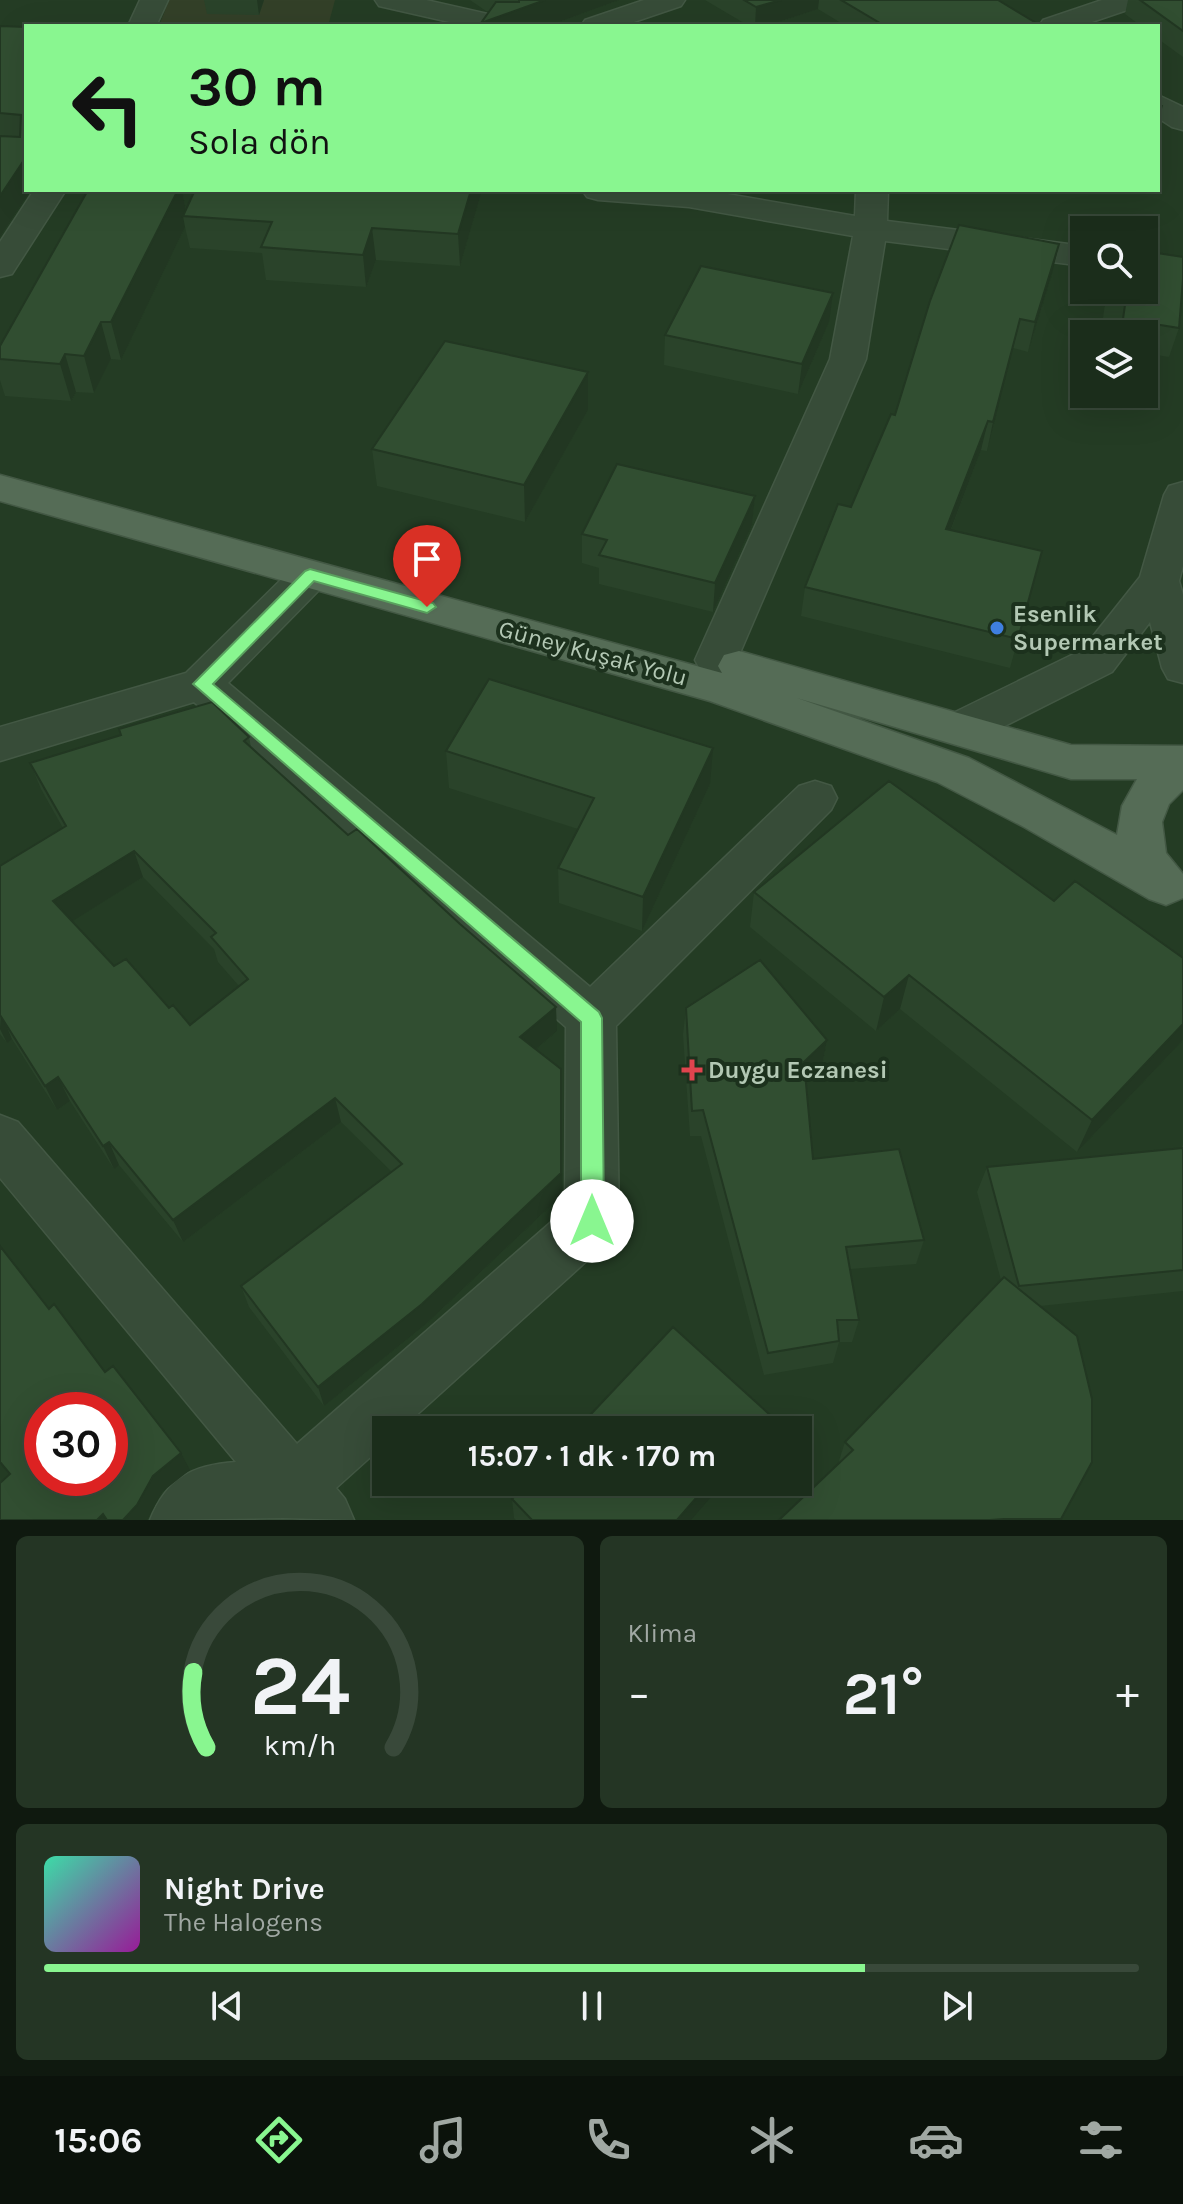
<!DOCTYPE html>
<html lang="tr">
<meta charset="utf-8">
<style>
body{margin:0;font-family:Karla,sans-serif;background:#243524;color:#f1f3f6;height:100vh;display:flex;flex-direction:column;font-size:30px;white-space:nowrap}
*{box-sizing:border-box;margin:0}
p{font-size:26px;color:#a0a8a3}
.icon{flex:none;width:44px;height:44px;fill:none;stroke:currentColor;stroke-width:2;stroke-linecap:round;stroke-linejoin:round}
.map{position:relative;height:1520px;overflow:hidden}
.drawer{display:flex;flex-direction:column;gap:16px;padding:16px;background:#0f190f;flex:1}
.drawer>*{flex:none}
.banner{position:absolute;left:24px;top:24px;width:1136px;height:168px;border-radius:0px;box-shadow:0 8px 32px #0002,0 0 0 2px #39493a;background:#89f690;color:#111;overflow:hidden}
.buttons{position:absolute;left:1070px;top:216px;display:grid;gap:16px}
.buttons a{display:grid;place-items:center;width:88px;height:88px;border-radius:0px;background:#1b2d1b;box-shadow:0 8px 32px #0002,0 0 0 2px #39493a;font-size:40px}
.speed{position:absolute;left:24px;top:1392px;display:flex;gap:16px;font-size:40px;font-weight:700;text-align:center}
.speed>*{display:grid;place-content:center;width:104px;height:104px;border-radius:50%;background:#1b2d1b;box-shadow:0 8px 32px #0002,0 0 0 2px #39493a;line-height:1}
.speed .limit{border:12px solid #d22;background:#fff;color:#111}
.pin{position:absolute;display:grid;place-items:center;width:68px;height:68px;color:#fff;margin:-82px -34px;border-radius:50% 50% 50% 0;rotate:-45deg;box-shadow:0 0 8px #0007}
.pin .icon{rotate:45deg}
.me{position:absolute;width:88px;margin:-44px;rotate:0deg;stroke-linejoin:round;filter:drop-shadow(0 0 6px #0008)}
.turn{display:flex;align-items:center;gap:28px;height:168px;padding:0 32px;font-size:36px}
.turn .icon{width:104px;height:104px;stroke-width:2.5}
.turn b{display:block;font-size:56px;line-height:68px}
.big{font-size:60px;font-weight:700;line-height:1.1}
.drawer .tile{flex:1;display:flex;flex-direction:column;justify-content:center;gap:12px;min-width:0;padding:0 28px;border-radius:12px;background:#243524}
.drawer .dial{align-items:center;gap:0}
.dial svg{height:208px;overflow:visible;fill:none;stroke:#39493a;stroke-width:7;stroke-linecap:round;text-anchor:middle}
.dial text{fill:#f1f3f6;stroke:none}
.song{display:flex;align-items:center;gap:24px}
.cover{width:96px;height:96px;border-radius:12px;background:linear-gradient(135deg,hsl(160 70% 55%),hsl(300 70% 35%))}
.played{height:8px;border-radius:4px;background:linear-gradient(90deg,#89f690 75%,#39493a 75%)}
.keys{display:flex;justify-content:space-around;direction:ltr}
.heat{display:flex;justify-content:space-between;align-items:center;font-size:44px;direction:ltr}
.drawer .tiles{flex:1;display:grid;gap:16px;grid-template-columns:1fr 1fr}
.tile:last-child{grid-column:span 2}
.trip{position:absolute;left:372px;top:1416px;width:440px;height:80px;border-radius:0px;background:#1b2d1b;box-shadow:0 8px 32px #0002,0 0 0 2px #39493a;font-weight:700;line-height:80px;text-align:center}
.tabs{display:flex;height:128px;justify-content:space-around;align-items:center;background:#0b120b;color:#a0a8a3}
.tabs .icon{width:56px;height:56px}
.tabs .on{color:#89f690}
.tabs b{font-size:36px;color:#f1f3f6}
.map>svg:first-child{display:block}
.green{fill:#334028}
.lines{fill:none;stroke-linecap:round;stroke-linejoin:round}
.minor-casing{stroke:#435844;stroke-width:3}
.major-casing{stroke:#435844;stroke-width:3}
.minor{fill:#374c38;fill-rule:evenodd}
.major{fill:#556c56;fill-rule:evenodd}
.wall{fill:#2a432a;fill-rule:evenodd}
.shaded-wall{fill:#223722}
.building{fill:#314e31;stroke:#223722;stroke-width:2;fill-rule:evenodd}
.route{fill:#89f690;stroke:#59a05e;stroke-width:2}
.shop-dot{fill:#3f7fe0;stroke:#1c311d;stroke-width:3}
.health-dot{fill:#e0444e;stroke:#1c311d;stroke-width:3}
.labels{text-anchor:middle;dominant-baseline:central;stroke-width:8;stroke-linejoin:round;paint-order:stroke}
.poi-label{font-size:24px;font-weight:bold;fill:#b3c8b4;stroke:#1c311d;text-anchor:start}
.street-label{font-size:24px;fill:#b3c8b4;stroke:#1c311d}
</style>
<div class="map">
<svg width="1183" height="1520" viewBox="0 0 1183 1520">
<rect width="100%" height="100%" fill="#243c24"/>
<path class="green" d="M169,0H335L328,26H159Z"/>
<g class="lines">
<defs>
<path id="minor" d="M140,0H168L156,26H128Z
M375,0H426L514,20L518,26H467L379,6Z
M644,0H685L681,6L622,26H581L585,20Z
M1102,0H1143L1139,6L1080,26H1039L1043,20Z
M1158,95L1183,107V130L1172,127L1158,118Z
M34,190H66L12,274L0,277V242Z
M582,190H704L855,216L856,190H888L887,221L1084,246V266L885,241L866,359L737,660L731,671L716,675L701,671L695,660L830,359L853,236L689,207L598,200L587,197Z
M1183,482V566L1179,581L1183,595V683L1168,679L1162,668L1150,622L1112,672L975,741L960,745L945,741L938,729L945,717L1082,650L1140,577L1164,495L1169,486Z
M310,561L324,565L330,575L324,585L228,683L590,987L799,786L815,781L831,786L837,798L831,810L616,1026L619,1221L611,1239L400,1430H386V1443L336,1488L345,1499L354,1520L283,1518L150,1520C167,1478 192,1465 236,1462L0,1178V1115L18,1122L297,1444L565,1210L566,1027L194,702L0,761V727L186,673L296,565Z"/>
<path id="major" d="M0,475L722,673L718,666L724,655L739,651L1071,745L1183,746V790L1169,804L1162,822L1166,853L1183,874V898L1166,905L1149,899L1024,827L937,782L710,701L0,501ZM797,698L1071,779H1137L1122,806L1117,835L969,758Z"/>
</defs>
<use href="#minor" class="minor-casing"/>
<use href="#major" class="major-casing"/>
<use href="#minor" class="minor"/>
<use href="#major" class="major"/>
</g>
<path class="wall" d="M204,0H264L259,15L207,14Z
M470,0H619L548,26H482L481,23L490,11H486Z
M705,0H998L1041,26H846L818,9L766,26H749Z
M1128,0H1183V57L1158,39V26H1141L1125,14Z
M0,26L26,27V190H31L0,237Z
M88,190H182L186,210L482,190L460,266L376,260L366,287L266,280L262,253L190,248L185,227L121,360L111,359L94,393L76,392L71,401L5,396L0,380V346Z
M1052,274L1028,352L1013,348L987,451L981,450L951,530L1042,551L1010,668L801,616L805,587L851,507L895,415Z
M1107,290H1144L1179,328L1169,357L1144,353V334H1117L1119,321L1103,318Z
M829,322L798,394L664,365L665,335Z
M588,410L525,522L377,486L372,449Z
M755,496L752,525L713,612L599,584V568L582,563V534Z
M119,729L249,737L251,747L557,1031L536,1049L562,1195L426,1324L324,1406L249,1307L241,1286L392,1172L341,1122L183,1242L119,1165L114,1169L70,1101L57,1110L12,1039L7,1043L0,1034V866L63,828L41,789L30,763L120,735ZM143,877L214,949L218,962L239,986L190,1025L114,966L72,921Z
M446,751L710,784L642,931L559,903L558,868L578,829L449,788Z
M754,892L1054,901L1183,958V1040L1077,1152L900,1009L876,1031L750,927Z
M686,1008L827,1040L822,1066L806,1081L813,1159L924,1240L916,1264L850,1269L859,1320L852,1342H839L833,1363L764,1375L701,1136H690L683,1035Z
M1183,1145V1291L1040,1306L1092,1462L1060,1520H779L838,1464L845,1442L1001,1280L977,1192L987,1167L1181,1148Z
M512,1499L691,1520H516L514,1518Z"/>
<path class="shaded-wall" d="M257,0H264L259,15Z
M545,0H619L548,26H482L481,23Z
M781,0H819L818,9L766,26H755L756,7Z
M1163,105L1158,124V106Z
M26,157V190H31L0,237V196Z
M178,190H182L187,216H183L185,227L121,360L111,322Z
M471,190H482L460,266L458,234Z
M372,228L376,260L366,287L363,255Z
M1059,244L1052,274L1028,352L1035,322Z
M833,293L829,322L798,394L802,364Z
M1020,319L1013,348L987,451L993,422Z
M101,322L111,359L94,393L84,356Z
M65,354L76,392L71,401L60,364Z
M588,372V410L525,522L524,485Z
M988,421L981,450L940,558L946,529Z
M755,496L752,525L713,612L715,583Z
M713,748L710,784L642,931L643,897Z
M134,851L143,877L63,927L53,901Z
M909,975L900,1009L876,1031L884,997Z
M556,1007L557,1031L522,1061L520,1037Z
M1,1014L12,1039L7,1043L0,1029Z
M1183,1024V1040L1077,1152L1092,1120Z
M827,1040L822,1066L800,1088L804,1062Z
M58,1077L70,1101L57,1110L45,1086Z
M562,1092V1195L426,1324L324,1406L318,1387Z
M335,1098L341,1122L183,1242L173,1220Z
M109,1142L119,1165L114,1169L103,1146Z
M769,1414L765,1430H755Z
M181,1453L190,1470L162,1492L147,1520H123L153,1476Z
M710,1482H724L691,1520H677Z
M103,1514L107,1520H97Z"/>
<path class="building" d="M519,0H545L481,23L496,2H519Z
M744,0H781L756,7Z
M841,0H998L1041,26H885Z
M1140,0H1183V31Z
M0,26L26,27V157L0,196V136L20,137L21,115L0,113Z
M88,190H178L111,322H101L84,356L65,354L60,364L0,359V346Z
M195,190H471L458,234L372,228L363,255L261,247L272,222L183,216Z
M959,225L1059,244L1035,322L1020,319L993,422L988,421L946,529L1042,551L1018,639L805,587L838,504L851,507L891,414L895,415L930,301Z
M1144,251L1183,257V279L1179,328L1123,319L1127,291L1118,290H1144Z
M701,266L833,293L802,364L665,335Z
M445,341L588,372L524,485L372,449Z
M617,464L755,496L715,583L599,555L607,540L582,534Z
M489,679L713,748L643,897L558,868L594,798L446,751Z
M212,702L249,737L244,741L348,835L357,829L460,924L556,1007L520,1037L561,1069V1173L422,1304L318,1387L241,1286L402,1164L335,1098L173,1220L109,1142L103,1146L58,1077L45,1086L0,1015V866L66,826L30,763L121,735L119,729ZM134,851L216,933L211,937L248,979L190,1025L173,1005L169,1008L126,959L114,966L53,901Z
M889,781L1054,901L1075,881L1183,958V1024L1092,1120L909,975L884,997L754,892Z
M760,960L827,1040L804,1062L813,1159L899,1149L924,1240L846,1247L859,1320H837L839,1341L768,1353L703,1110L692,1111L686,1008Z
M1183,1148V1270L1019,1286L987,1167Z
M0,1246L49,1309L54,1304L105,1372L113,1366L181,1453L153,1476L137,1505L123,1520H107L103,1514L97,1520H0V1483L10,1474L0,1462ZM42,1410H110V1478H42Z
M1004,1277L1077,1336L1092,1399V1462L1061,1519H1004L990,1520H779L853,1450L845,1442Z
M673,1327L769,1414L755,1430H576Z
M527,1482H710L677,1520H532L512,1499Z"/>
<path class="route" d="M310,569L433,603L436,607L427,613L314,581L213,684L599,1012L602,1018L604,1221L600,1228L592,1231L585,1228L581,1221V1022L193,684L305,571Z"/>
<circle class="shop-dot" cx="997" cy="628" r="8"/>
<path class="health-dot" d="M688 1058h8v8h8v8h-8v8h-8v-8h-8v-8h8z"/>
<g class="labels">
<g class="poi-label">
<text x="1013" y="614">Esenlik<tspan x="1013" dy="28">Supermarket</tspan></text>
<text x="708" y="1070">Duygu Eczanesi</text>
</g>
<g class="street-label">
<text transform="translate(593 653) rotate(15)">Güney Kuşak Yolu</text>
</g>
</g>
</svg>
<div class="buttons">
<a><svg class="icon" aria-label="search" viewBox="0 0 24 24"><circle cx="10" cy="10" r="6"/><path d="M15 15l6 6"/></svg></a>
<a><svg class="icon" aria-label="layers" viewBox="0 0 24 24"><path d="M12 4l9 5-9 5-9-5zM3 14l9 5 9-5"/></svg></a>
</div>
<div class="speed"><div class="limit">30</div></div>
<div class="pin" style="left:427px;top:607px;background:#d93025"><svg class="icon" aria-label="arrive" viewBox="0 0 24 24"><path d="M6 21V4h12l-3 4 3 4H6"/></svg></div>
<svg class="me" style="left:592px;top:1221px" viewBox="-20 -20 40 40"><circle r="19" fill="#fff"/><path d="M0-13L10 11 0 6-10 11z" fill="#89f690"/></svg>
<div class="trip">15:07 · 1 dk · 170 m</div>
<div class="banner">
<div class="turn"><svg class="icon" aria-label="left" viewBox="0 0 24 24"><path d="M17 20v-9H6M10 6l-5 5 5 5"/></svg><div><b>30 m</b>Sola dön</div></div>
</div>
</div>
<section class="drawer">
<div class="tiles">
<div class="tile dial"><svg viewBox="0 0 100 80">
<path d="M14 69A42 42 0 1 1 86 69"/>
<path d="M14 69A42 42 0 0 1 9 40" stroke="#89f690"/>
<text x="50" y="56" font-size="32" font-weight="700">24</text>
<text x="50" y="72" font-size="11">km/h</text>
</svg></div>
<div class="tile"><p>Klima</p>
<div class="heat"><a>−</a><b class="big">21°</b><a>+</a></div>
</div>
<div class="tile">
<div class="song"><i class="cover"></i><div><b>Night Drive</b><p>The Halogens</p></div></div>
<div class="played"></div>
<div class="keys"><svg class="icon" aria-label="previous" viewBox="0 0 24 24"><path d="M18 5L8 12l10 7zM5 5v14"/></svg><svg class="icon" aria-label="pause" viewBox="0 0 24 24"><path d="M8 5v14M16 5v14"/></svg><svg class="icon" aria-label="next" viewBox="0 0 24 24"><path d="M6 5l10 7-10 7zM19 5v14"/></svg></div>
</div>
</div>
</section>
<nav class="tabs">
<b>15:06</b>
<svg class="icon on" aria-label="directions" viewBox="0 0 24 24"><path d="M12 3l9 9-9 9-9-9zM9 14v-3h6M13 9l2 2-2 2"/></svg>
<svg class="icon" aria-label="music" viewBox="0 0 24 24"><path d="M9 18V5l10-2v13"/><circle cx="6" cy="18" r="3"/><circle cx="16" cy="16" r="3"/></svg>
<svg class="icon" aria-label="phone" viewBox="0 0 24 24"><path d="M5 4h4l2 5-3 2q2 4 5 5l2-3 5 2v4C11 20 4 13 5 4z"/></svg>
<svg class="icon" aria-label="climate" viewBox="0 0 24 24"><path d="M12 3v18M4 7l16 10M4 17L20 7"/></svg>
<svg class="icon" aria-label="car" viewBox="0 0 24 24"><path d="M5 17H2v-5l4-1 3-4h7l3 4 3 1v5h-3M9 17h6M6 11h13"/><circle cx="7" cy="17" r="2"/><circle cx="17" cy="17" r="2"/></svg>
<svg class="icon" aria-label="filters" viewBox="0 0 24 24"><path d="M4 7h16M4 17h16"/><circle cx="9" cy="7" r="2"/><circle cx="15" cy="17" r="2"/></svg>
</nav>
